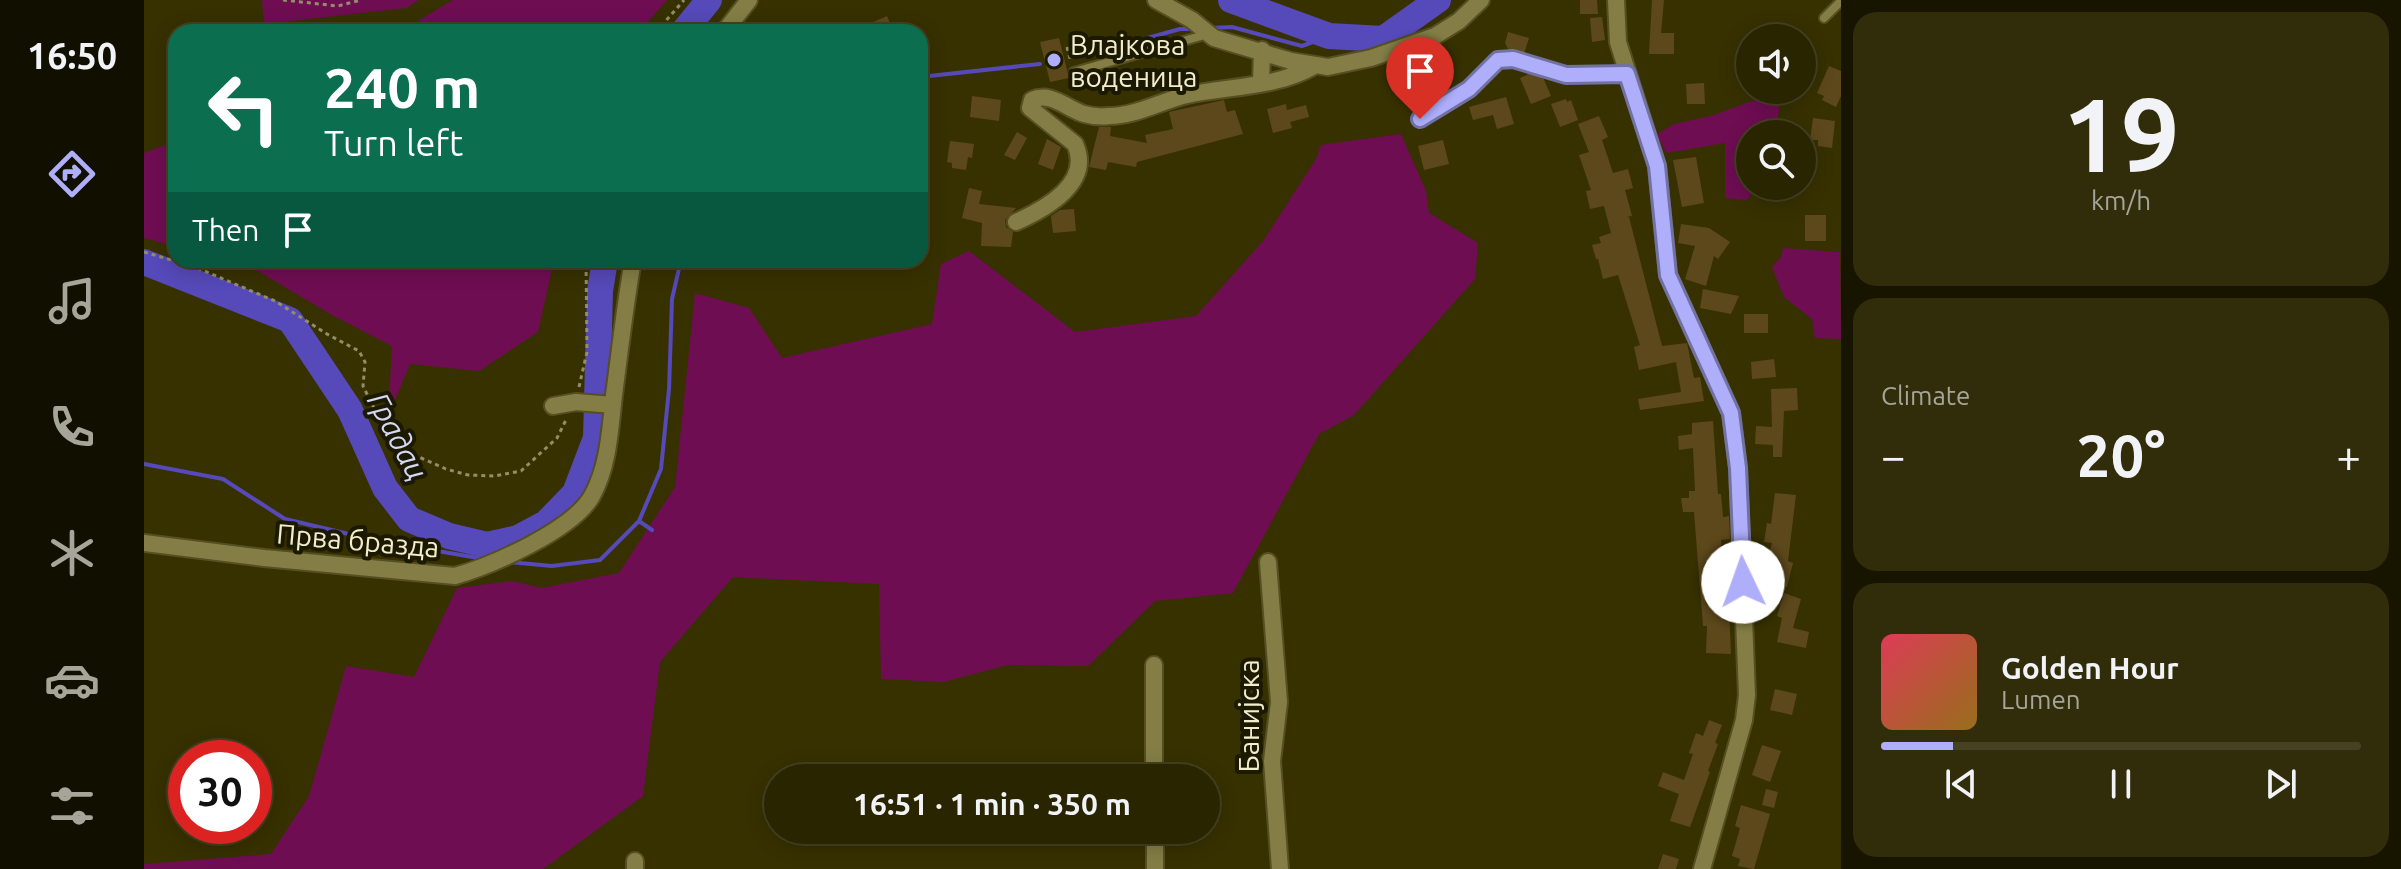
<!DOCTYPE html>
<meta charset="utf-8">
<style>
body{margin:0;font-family:Ubuntu,sans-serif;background:#312d0a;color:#f1f3f6;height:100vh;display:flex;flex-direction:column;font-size:30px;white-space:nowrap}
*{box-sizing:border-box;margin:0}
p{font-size:26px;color:#a5a599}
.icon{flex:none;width:44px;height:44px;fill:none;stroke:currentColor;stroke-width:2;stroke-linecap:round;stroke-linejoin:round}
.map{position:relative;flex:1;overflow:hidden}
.drawer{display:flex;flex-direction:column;gap:12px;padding:12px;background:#171400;width:560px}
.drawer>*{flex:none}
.guide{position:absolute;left:24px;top:24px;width:760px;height:244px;border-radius:24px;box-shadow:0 4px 20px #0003,0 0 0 2px #454222;background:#0b6e4f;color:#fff;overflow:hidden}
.tools{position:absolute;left:1592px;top:24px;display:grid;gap:16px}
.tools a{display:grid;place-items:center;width:80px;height:80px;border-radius:50%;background:#292500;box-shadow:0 4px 20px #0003,0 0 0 2px #454222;font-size:40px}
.speed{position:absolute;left:24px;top:740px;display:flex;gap:16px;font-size:40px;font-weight:700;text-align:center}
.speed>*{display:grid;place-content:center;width:104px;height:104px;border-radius:50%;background:#292500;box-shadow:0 4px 20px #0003,0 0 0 2px #454222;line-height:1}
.speed .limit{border:12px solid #d22;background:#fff;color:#111}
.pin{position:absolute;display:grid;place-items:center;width:68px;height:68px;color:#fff;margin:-82px -34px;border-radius:50% 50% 50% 0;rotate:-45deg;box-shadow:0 0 8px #0007}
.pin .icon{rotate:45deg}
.me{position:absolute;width:88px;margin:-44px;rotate:357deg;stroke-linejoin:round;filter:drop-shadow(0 0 6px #0008)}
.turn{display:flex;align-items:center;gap:28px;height:168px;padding:0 24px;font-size:36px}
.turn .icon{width:104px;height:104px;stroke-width:2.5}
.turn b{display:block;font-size:56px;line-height:68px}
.then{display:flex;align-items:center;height:76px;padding:0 24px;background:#0003;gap:16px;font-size:30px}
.big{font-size:60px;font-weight:700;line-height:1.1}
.drawer .tile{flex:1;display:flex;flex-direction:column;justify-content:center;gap:12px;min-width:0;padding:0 28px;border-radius:24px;background:#312d0a}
.drawer .dial{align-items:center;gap:0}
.dial b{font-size:104px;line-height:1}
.song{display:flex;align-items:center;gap:24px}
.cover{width:96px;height:96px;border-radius:12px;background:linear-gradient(135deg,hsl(350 70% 55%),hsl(40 70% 35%))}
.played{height:8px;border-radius:4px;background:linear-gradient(90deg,#aeaefb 15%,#454222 15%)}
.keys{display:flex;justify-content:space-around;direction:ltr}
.heat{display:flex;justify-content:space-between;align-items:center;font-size:44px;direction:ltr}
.trip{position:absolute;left:620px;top:764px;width:456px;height:80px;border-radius:40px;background:#292500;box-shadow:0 4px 20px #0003,0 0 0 2px #454222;font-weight:700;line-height:80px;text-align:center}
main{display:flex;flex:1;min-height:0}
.tabs{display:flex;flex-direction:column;width:144px;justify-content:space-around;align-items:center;background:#100f00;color:#a5a599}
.tabs .icon{width:56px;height:56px}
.tabs .selected{color:#aeaefb}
.tabs b{font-size:36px;color:#f1f3f6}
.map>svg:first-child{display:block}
.green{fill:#6f0d53}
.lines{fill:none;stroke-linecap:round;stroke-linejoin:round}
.stream{stroke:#5649b9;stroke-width:4}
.river{stroke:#5649b9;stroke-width:26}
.building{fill:#5d481b}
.lane-casing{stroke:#554f21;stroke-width:12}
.street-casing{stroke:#554f21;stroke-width:20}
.path{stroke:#938e66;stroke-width:3;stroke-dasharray:4 4;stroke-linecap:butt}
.lane{stroke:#847e46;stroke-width:8}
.street{stroke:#847e46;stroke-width:16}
.route-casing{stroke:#7171a3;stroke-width:20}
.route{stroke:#aeaefb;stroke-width:14}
.poi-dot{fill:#aeaefb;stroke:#1c1901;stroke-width:3}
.labels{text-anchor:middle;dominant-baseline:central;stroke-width:8;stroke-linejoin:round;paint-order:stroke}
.poi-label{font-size:28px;fill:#f1eece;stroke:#1c1901;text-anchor:start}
.street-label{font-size:28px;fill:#f1eece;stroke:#1c1901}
.water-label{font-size:30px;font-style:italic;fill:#d5d7f4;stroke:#1c1901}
</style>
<main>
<nav class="tabs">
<b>16:50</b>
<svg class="icon selected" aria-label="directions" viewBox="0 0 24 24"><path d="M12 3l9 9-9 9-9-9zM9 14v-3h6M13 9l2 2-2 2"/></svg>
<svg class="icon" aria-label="music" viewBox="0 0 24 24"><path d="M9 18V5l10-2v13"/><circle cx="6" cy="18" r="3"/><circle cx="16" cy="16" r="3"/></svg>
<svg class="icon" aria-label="phone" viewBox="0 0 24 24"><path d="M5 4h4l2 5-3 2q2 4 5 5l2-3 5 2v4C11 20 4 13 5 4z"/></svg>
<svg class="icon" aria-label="climate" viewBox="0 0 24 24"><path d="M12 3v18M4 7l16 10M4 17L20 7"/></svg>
<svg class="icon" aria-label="car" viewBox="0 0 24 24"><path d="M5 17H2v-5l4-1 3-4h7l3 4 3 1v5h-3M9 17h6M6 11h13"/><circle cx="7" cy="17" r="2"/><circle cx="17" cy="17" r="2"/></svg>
<svg class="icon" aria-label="filters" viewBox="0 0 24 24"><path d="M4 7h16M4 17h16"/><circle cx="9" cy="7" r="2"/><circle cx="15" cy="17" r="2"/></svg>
</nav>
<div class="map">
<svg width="1697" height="869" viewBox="0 0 1697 869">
<rect width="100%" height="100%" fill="#373100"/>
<path class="green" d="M118,0H275L262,8L120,24Z
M309,0H523L495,32H255Z
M1619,97L1636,100L1632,134H1606V186H1613L1603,200L1581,198V143L1522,153L1513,134L1530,124L1567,116Z
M1257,134L1282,191L1285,213L1334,243L1331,279L1210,415L1175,434L1089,593L1011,601L944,666L863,665L800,682L737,679L735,584L589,577L516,662L499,796L399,869H0V864L127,854L165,796L202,666L270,677L313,588L368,581L397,588L475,573L531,487L551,293L605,308L638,358L788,324L797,264L825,251L931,332L1052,316L1119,241L1172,159L1177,145Z
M32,141V247L0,238V153Z
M1639,248L1696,252L1697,339L1671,338L1668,319L1640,297L1628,267L1637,257Z
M77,260H410L394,332L335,371L266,364L244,417L248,346L186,314L114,271Z"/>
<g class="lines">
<path class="stream" d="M1066,28L1088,27L1158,46L1185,36
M935,57L1036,29H1049
M776,77L896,64
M0,464L79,479L141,519L230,540L340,559
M495,521L508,530
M365,562L408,566L456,560L495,521L517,469L525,389L528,299L537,260"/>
<path class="river" d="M1087,0L1185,36L1239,39L1294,0
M539,32L565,0
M0,262L146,320L206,410L241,488L265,519L305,536L343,545L374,538L402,523L431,493L452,438L456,291L461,260"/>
</g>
<path class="building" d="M1436,0H1453L1454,14H1436Z
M1508,0H1520L1517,33H1530V54H1505Z
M743,16L750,32H707Z
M1458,17L1461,40L1448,42L1446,18Z
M1364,32L1385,38L1380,54L1364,49L1361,43Z
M915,38L925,78L906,82L896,42Z
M1685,66L1697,71V96L1692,107L1678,100L1680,96L1673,93Z
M1389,72L1398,75L1407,96L1387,104L1376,78Z
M1560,83L1561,104H1543L1542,84Z
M828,96L857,100L855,121L826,117Z
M1362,97L1370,124L1353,129L1349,115L1329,120L1325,107Z
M1422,99L1423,102L1427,100L1434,120L1416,127L1407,104Z
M1080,100L1083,112L1091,110L1099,134L993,162L992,167L964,162L962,170L945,167L955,127H967L966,136L1003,143L1001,135L1029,129L1025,112Z
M1142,104L1143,110L1162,105L1165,117L1146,122L1148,128L1129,133L1123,109Z
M1455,116L1464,137L1458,140L1469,173L1484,169L1489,188L1481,190L1488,216L1482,217H1485L1518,346L1543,343L1550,378L1556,377L1560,401L1496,410L1494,399L1537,392L1532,362L1495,370L1490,347L1496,345L1474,275L1459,279L1454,259H1452L1448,245L1457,243L1455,237L1467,233L1460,206L1446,209L1442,191L1447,190L1435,155L1445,152L1434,124Z
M1669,118L1691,121L1688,148L1674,146V140H1666Z
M873,132L883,138L871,160L860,155Z
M903,139L917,147L909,170L894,164Z
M1299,140L1305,164L1280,170L1274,146Z
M806,141L830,144L828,158L824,157L822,170L808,168V163L803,162Z
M1552,157L1560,203L1538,207L1529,160Z
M825,188L838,191L835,204L872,208L861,220L862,227L869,232L867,247L837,246L838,223L818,218Z
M930,209L932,231L909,233L907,216L916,210Z
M1661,215H1682V241H1661Z
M1537,224L1565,228L1586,242L1574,259L1570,256L1562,286L1541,279L1551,246L1534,243Z
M1559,289L1595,296L1587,314L1556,308Z
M1600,314H1624V333H1600Z
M1630,359L1632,377L1608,379L1607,362Z
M1653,388L1654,410L1640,411L1638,457H1629V445L1611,444L1612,426L1628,427L1627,389Z
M1569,421L1574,494H1577L1579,517L1585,516L1586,539L1577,540L1582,606H1585L1587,654L1562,653L1563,626H1559L1550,512H1539L1537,498H1545V491H1551L1549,448L1535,450L1534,436L1548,434V423Z
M1631,493L1652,495L1644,561L1649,563L1643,587L1625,582L1626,579L1619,577L1628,543L1620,542L1623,523L1627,524Z
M1640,593L1657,599L1649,628L1665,632L1662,648L1633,642L1638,618L1633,616Z
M1631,689L1653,694L1648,715L1626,710Z
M1565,720L1578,725L1571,743L1574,744L1564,771L1566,772L1546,827L1526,821L1535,794L1514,786L1519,772L1540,780L1549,754L1545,753L1552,733L1559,736Z
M1618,745L1637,751L1626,782L1608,775Z
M1622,789L1634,792L1630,808L1618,805Z
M1597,805L1626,814L1610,869L1594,866L1596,859L1588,856L1596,828L1591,826Z
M1519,854L1535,859L1532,869H1514Z"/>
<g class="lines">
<defs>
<path id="lane" d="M1680,18L1697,1
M930,72L1064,34
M1276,119L1325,89L1354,60L1369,59L1422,75L1483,74"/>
<path id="street" d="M1012,0L1048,20L1070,38L1147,61L1184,67L1227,58L1291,36L1315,21L1337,0
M1472,0L1474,42L1513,166L1524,275L1587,413L1594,468L1603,695L1600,720L1558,869
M580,32L605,0
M1117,83L1118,50
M872,222C901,209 949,183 931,144L886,108L888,100C907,91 923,109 940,114C947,116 957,117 965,116C992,116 1017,101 1043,95C1085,86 1132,88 1170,66
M409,406L432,402L469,405
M0,543L120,558L311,576C347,566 429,530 448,496C465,465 466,429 470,395C476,350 481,305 489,260
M1124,562L1135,702L1128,761L1136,869
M1010,665V778
M1011,830V869
M491,861V869"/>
</defs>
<use href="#lane" class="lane-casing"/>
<use href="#street" class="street-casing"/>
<path class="path" d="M139,0L194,6L217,0
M512,32L540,0
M923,47L927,62
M0,252L51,267L131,301L183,334L215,351L221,362L219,386L230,408L248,428L256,442L275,457L302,469L324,475L351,476L377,471L413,438L422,420
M435,387L443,352L442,260"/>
<use href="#lane" class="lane"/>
<use href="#street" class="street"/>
</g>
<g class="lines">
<defs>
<path id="route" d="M1276,119L1325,89L1354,60L1369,59L1422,75L1483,74L1513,166L1524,275L1587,413L1594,468L1599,582"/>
</defs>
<use href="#route" class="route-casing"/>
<use href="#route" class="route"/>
</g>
<circle class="poi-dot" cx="910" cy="60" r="8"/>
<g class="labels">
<g class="poi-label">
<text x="926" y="44">Влајкова<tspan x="926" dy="32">воденица</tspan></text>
</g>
<g class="street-label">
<text transform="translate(214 540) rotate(5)">Прва бразда</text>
<text transform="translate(1104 716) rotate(-90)">Банијска</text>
</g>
<g class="water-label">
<text transform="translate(254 436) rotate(62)">Градац</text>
</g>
</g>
</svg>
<div class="tools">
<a><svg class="icon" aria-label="sound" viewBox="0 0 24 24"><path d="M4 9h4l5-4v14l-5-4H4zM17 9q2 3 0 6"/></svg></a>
<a><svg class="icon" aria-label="search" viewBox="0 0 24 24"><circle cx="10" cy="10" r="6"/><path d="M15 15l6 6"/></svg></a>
</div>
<div class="speed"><div class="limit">30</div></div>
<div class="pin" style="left:1276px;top:119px;background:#d93025"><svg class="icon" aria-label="arrive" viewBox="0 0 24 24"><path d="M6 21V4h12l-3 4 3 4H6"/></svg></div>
<svg class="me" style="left:1599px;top:582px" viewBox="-20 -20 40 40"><circle r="19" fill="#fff"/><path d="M0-13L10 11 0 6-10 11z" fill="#aeaefb"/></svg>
<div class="trip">16:51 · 1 min · 350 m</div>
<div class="guide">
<div class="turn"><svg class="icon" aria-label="left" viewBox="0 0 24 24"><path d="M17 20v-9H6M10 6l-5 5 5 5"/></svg><div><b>240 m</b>Turn left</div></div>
<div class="then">Then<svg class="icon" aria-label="arrive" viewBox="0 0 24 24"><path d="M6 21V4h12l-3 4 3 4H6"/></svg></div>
</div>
</div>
<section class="drawer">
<div class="tile dial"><b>19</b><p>km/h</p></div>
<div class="tile"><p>Climate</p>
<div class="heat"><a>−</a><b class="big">20°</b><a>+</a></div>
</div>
<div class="tile">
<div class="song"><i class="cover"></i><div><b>Golden Hour</b><p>Lumen</p></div></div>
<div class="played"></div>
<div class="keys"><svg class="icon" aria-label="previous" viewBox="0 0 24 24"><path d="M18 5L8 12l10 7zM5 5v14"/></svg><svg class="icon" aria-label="pause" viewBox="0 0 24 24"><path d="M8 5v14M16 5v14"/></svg><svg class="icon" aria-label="next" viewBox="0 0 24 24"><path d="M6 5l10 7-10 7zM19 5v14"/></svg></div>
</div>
</section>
</main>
